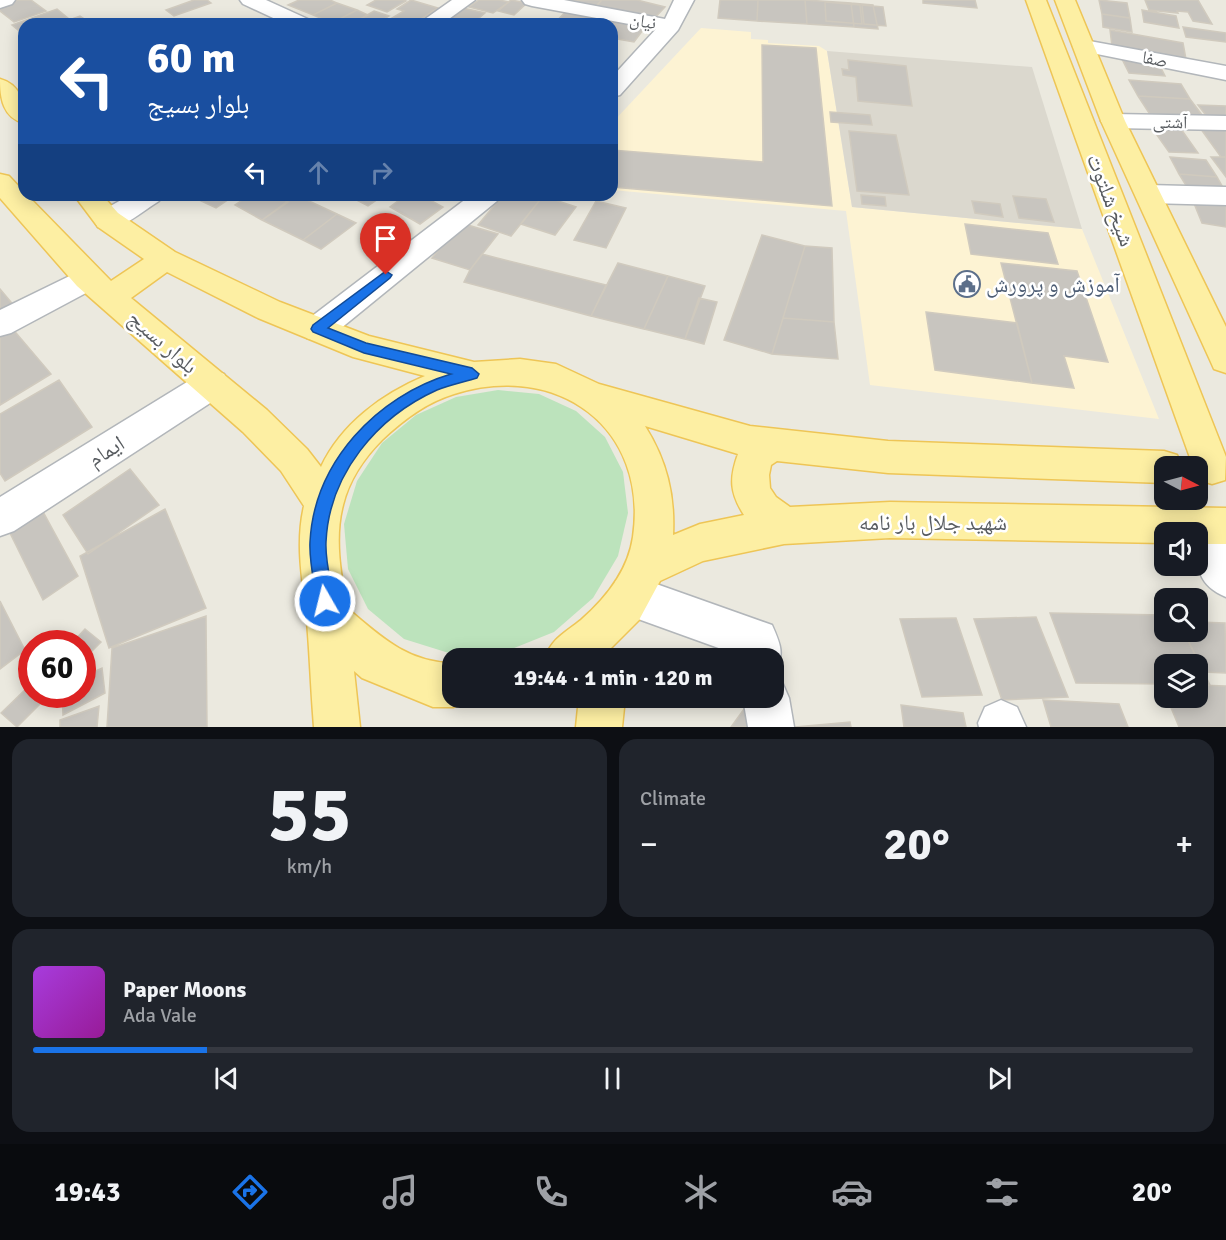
<!DOCTYPE html>
<meta charset="utf-8">
<style>
body{margin:0;font-family:Signika,"Noto Naskh Arabic",sans-serif;background:#20242c;color:#f1f3f6;height:100vh;display:flex;flex-direction:column;font-size:22px;white-space:nowrap}
*{box-sizing:border-box;margin:0}
p{font-size:20px;color:#9ea1a6}
.icon{flex:none;width:33px;height:33px;fill:none;stroke:currentColor;stroke-width:2;stroke-linecap:round;stroke-linejoin:round}
.map{position:relative;height:727px;overflow:hidden}
.details{display:flex;flex-direction:column;gap:12px;padding:12px;background:#0d0f14;flex:1}
.details>*{flex:none}
.guide{position:absolute;left:18px;top:18px;width:600px;height:183px;border-radius:18px;box-shadow:0 3px 15px #0003;background:#1a4fa0;color:#fff;overflow:hidden}
.needle{width:39px;rotate:96deg}
.fabs{position:absolute;left:1154px;top:456px;display:grid;gap:12px}
.fabs a{display:grid;place-items:center;width:54px;height:54px;border-radius:12px;background:#171b24;box-shadow:0 3px 15px #0003;font-size:30px}
.speed{position:absolute;left:18px;top:630px;display:flex;gap:12px;font-size:30px;font-weight:700;text-align:center}
.speed>*{display:grid;place-content:center;width:78px;height:78px;border-radius:50%;background:#171b24;box-shadow:0 3px 15px #0003;line-height:1}
.speed .limit{border:9px solid #d22;background:#fff;color:#111}
.pin{position:absolute;display:grid;place-items:center;width:51px;height:51px;color:#fff;margin:-62px -26px;border-radius:50% 50% 50% 0;rotate:-45deg;box-shadow:0 0 6px #0007}
.pin .icon{rotate:45deg}
.me{position:absolute;width:66px;margin:-33px;rotate:352deg;stroke-linejoin:round;filter:drop-shadow(0 0 4px #0008)}
.turn{display:flex;align-items:center;gap:21px;height:126px;padding:0 30px;font-size:27px}
.turn .icon{width:78px;height:78px;stroke-width:2.5}
.turn b{display:block;font-size:42px;line-height:51px}
.lanes{display:flex;align-items:center;height:57px;padding:0 30px;background:#0003;justify-content:center;gap:30px;direction:ltr}
.lanes .off{opacity:.35}
.big{font-size:45px;font-weight:800;line-height:1.1}
.details .card{flex:1;display:flex;flex-direction:column;justify-content:center;gap:9px;min-width:0;padding:0 21px;border-radius:18px;background:#20242c}
.details .dial{align-items:center;gap:0}
.dial b{font-size:78px;line-height:1}
.song{display:flex;align-items:center;gap:18px}
.cover{width:72px;height:72px;border-radius:9px;background:linear-gradient(135deg,hsl(280 70% 55%),hsl(300 70% 35%))}
.played{height:6px;border-radius:3px;background:linear-gradient(90deg,#1a73e8 15%,#363941 15%)}
.keys{display:flex;justify-content:space-around;direction:ltr}
.heat{display:flex;justify-content:space-between;align-items:center;font-size:33px;direction:ltr}
.details .tiles{flex:1;display:grid;gap:12px;grid-template-columns:1fr 1fr}
.card:last-child{grid-column:span 2}
.trip{position:absolute;left:442px;top:648px;width:342px;height:60px;border-radius:18px;background:#171b24;box-shadow:0 3px 15px #0003;font-weight:800;line-height:60px;text-align:center}
.dock{display:flex;height:96px;justify-content:space-around;align-items:center;background:#090b0e;color:#9ea1a6}
.dock .icon{width:42px;height:42px}
.dock .selected{color:#1a73e8}
.dock b{font-size:27px;color:#f1f3f6}
.map>svg:first-child{display:block}
.commercial{fill:#fdf3d3}
.education{fill:#dbd8ce}
.green{fill:#bce3bc}
.building{fill:#c8c5bf;stroke:#d0cabe;stroke-width:1.5}
.lines{fill:none;stroke-linecap:round;stroke-linejoin:round}
.minor-casing{stroke:#b2b6ba;stroke-width:3}
.major-casing{stroke:#eec556;stroke-width:3}
.minor{fill:#fff;fill-rule:evenodd}
.major{fill:#fdefa3;fill-rule:evenodd}
.route{fill:#1a73e8;stroke:#114b97;stroke-width:1.5}
.labels{text-anchor:middle;dominant-baseline:central;stroke-width:5;stroke-linejoin:round;paint-order:stroke}
.far-street-label{font-size:18px;fill:#585c60;stroke:#fff}
.street-label{font-size:22px;fill:#585c60;stroke:#fff}
.service-label{font-size:22px;fill:#4e5e75;stroke:#fff;text-anchor:start}
</style>
<div class="map">
<svg width="1226" height="727" viewBox="0 0 1226 727">
<rect width="100%" height="100%" fill="#ebe9df"/>
<path class="commercial" d="M701,28L751,32V39L768,40V43L819,46L827,51L852,207L1082,229L1159,419L870,385L846,211L612,190V123Z"/>
<path class="education" d="M827,51L1032,67L1082,229L852,207Z"/>
<path class="green" d="M498,390L539,394L576,411L605,437L623,472L628,513L618,556L593,598L554,632L504,652L452,654L404,639L368,609L348,569L344,524L357,481L382,443L416,415L456,397Z"/>
<path class="building" d="M18,0H31L46,11L14,22L0,11V6Z
M194,0H207L211,3L174,16L166,10Z
M299,0H330L337,3L313,15L288,5Z
M376,0H403L406,1L387,12L367,5Z
M411,0L438,8L413,24L392,18L404,11L397,9Z
M479,0H499L509,2L493,13L469,7Z
M511,0L527,3L514,15L498,11Z
M562,0H602L594,8Z
M602,0H637L665,7L651,22L594,8Z
M720,0H758L757,21L718,18Z
M758,0H805L807,24L757,21Z
M805,0L851,3L854,27L807,24Z
M923,0H975L977,8L923,3Z
M1099,0L1127,3L1130,18L1102,14Z
M1145,0H1198L1212,24L1193,21L1188,12L1177,11L1178,13L1149,10Z
M825,2L860,5L862,24L826,21Z
M337,3L357,10L332,23L313,15Z
M851,3L873,5L878,29L854,27Z
M862,5L883,7L886,26L864,24Z
M463,8L485,13L472,24L443,23Z
M57,9L69,19L54,24H24V35L12,25Z
M357,10L368,15L351,24L332,23Z
M567,10L593,15L585,24H554Z
M1142,10L1176,16L1179,28L1144,22Z
M374,11L389,16L376,24H351Z
M1102,14L1130,18L1132,32L1103,27Z
M593,15L646,26L634,42L612,38V24H585Z
M80,16L92,24H58Z
M1183,27L1226,33V42L1186,37Z
M1110,30L1183,43L1186,59L1112,46Z
M762,45L816,48L832,206L612,187V150L763,162Z
M1122,59L1158,62L1165,76L1129,73Z
M848,60L906,66L912,106L858,101L856,77L843,75L842,69L849,70Z
M1129,80L1181,84L1190,99L1138,96Z
M1138,96L1190,99L1205,119L1151,116Z
M1198,105L1226,106V118H1208Z
M830,112L870,115L872,125L831,122Z
M1198,125L1226,127V157H1221Z
M1152,128L1181,129L1198,153L1169,152Z
M849,131L896,135L909,195L857,191Z
M1170,157L1206,160L1217,177L1179,174Z
M1211,157H1226V177Z
M1179,174L1217,177L1225,191L1187,187Z
M210,195H235L216,208L201,201Z
M250,195H274L288,202L262,220L235,205Z
M296,195L337,214L303,240L262,220Z
M347,195H384L368,206Z
M406,195H421L443,207L420,224L390,207Z
M503,195L543,196L511,236L478,225Z
M861,195L885,197L886,206L862,204Z
M543,196L576,207L555,235L521,224Z
M1013,196L1046,199L1054,222L1019,218Z
M596,201L626,208L606,248L574,240Z
M972,201L1000,204L1003,217L975,213Z
M1193,201L1226,206V227L1202,223Z
M337,214L356,223L321,249L303,240Z
M461,223L498,234L470,270L432,258Z
M965,224L1048,233L1058,264L971,254Z
M762,235L805,246L772,354L724,340Z
M805,246L832,248L834,322L783,318Z
M482,254L497,258L606,285L591,316L464,282L470,270Z
M618,263L668,276L644,329L591,316Z
M1001,263L1077,271L1108,362L1064,356L1074,388L1032,383Z
M668,276L705,286L685,339L644,329Z
M0,289L16,308L0,317Z
M699,298L717,302L704,344L685,339Z
M926,312L1017,323L1032,383L935,370Z
M783,318L834,322L838,359L772,354Z
M11,327L51,374L0,405V333Z
M59,380L92,427L5,481L0,473V414Z
M130,469L159,505L88,554L63,515Z
M41,508L78,576L43,600L8,529Z
M165,509L206,608L109,648L80,556Z
M0,601L25,650L0,669Z
M1050,613L1164,615V632H1184L1210,685H1197V664H1164V684L1076,683Z
M206,616L207,727H107L112,648Z
M1036,617L1068,697L1002,700L974,619Z
M956,618L982,695L922,697L900,619Z
M1197,622L1225,623L1226,673L1203,672L1184,632H1197Z
M85,629L101,642L82,661V644H71Z
M102,668L105,693L63,715L62,694H82V677Z
M32,683V694H50L17,727L1,713Z
M1197,685L1226,686V727H1179L1167,698H1197Z
M752,698H759L761,727H731Z
M1043,700L1119,704L1128,727H1051Z
M901,705L963,713L966,727H904Z
M99,706L97,727H60V720Z
M850,722L851,727H795Z"/>
<g class="lines">
<defs>
<path id="minor" d="M0,0H15L12,4L0,8Z
M240,0H266L310,20L313,24H286L243,4Z
M452,0H475L442,24H418Z
M522,0H564L665,19L674,0H694L678,30L620,95L612,97V77L656,29L532,6L525,4Z
M1084,40L1226,66V80L1077,50L1073,46L1077,42Z
M1113,114L1226,116V130L1113,128L1105,126L1101,121L1105,116Z
M1148,185L1226,187V205L1148,203L1139,200L1135,194L1139,188Z
M130,195H163L159,201C141,212 120,233 98,227L94,220L98,213Z
M471,195H501L497,201L329,338L318,341L307,338L302,329L307,320Z
M88,267L99,270L103,278L99,286L11,333L0,336V310Z
M212,370L224,374L229,384L224,394L14,531L0,536V497L200,374Z
M1194,507L1208,512L1226,540V597C1194,584 1197,562 1197,532H1178L1174,525L1180,512Z
M631,575L772,625C781,645 784,653 776,674L774,658H738V655L616,611L610,596L616,581Z
M774,679L782,682L789,698L794,727H748L743,698H774Z
M1001,700L1017,707L1026,727H979L978,723L985,707Z"/>
<path id="major" d="M1026,0H1046L1226,457L1225,480L1212,484L1199,480L1197,466H1193Z
M1055,0H1075L1125,121L1226,327V373L1214,369L1210,360L1101,121Z
M0,79C22,85 24,104 24,123C3,118 0,98 0,79Z
M0,174L9,176L24,192V195H27L111,281L144,259L98,227L74,195H102L118,213L175,252L280,302L369,336L474,362L520,359L556,364L599,384L750,426L888,441L1164,451L1177,455L1182,466H1164V483L888,473L777,461L771,465L769,475L770,488L776,497L790,507L890,502L1226,508V544H1197V532H1164V543L890,538L784,544L703,561L660,581L639,620L601,658H545C552,638 565,633 581,620C606,598 628,571 633,537C649,427 557,361 454,394C427,402 403,420 382,440C365,457 349,480 343,505C334,539 341,575 347,608C380,636 408,663 453,663V698H470L469,701L453,707H433L362,678L354,671L360,727H314C311,692 310,656 307,621C303,582 295,545 304,506L281,471L243,432L77,286L0,198ZM167,272L258,318L353,357L425,376C382,394 341,424 321,467L307,449L267,410L131,298ZM645,426L738,454C729,479 730,493 744,515L700,524L673,535C675,495 667,461 645,426Z
M579,698H625L622,727H576Z"/>
</defs>
<use href="#minor" class="minor-casing"/>
<use href="#major" class="major-casing"/>
<use href="#minor" class="minor"/>
<use href="#major" class="major"/>
</g>
<path class="route" d="M386,271L392,275L390,278L328,328L366,343L472,368L479,374L477,378C464,382 450,385 437,390C377,417 329,474 326,542C325,561 331,582 334,601L331,607L325,610L319,607L317,601C314,582 309,561 310,542C314,462 377,396 451,374L364,353L313,332L311,329L313,325Z"/>
<defs>
<symbol id="civic-ring" viewBox="-11 -11 22 22"><circle r="9.5" fill="#fff" stroke="#5c6f8a" stroke-width="1.5"/><path d="M-.6-6.5H3V-4.5H.6V-3L4-1V1h2V6H-6V1h2V-1L-.6-3ZM-1.2 2.5V6h2.4V2.5Z" fill="#5c6f8a"/></symbol>
</defs>
<g fill-rule="evenodd">
<use href="#civic-ring" x="952" y="269" width="30" height="30"/>
</g>
<g class="labels">
<g class="far-street-label">
<text transform="translate(643 21) rotate(10)">نیان</text>
<text transform="translate(1155 59) rotate(11)">صفا</text>
<text transform="translate(1170 122) rotate(1)">آشتی</text>
</g>
<g class="street-label">
<text transform="translate(1111 200) rotate(69)">شیخ شلتوت</text>
<text transform="translate(163 342) rotate(41)">بلوار بسیج</text>
<text transform="translate(106 451) rotate(-32)">ایمام</text>
<text x="933" y="522">شهید جلال بار نامه</text>
</g>
<g class="service-label">
<text x="986" y="284">آموزش و پرورش</text>
</g>
</g>
</svg>
<div class="fabs">
<a><svg class="needle" viewBox="-14 -14 28 28"><path d="M0-13l5 13h-10z" fill="#e53935"/><path d="M0 13l5-13h-10z" fill="#9ea1a6"/></svg></a>
<a><svg class="icon" aria-label="sound" viewBox="0 0 24 24"><path d="M4 9h4l5-4v14l-5-4H4zM17 9q2 3 0 6"/></svg></a>
<a><svg class="icon" aria-label="search" viewBox="0 0 24 24"><circle cx="10" cy="10" r="6"/><path d="M15 15l6 6"/></svg></a>
<a><svg class="icon" aria-label="layers" viewBox="0 0 24 24"><path d="M12 4l9 5-9 5-9-5zM3 14l9 5 9-5"/></svg></a>
</div>
<div class="speed"><div class="limit">60</div></div>
<div class="pin" style="left:386px;top:275px;background:#d93025"><svg class="icon" aria-label="arrive" viewBox="0 0 24 24"><path d="M6 21V4h12l-3 4 3 4H6"/></svg></div>
<svg class="me" style="left:325px;top:601px" viewBox="-20 -20 40 40"><circle r="17" fill="#1a73e8" stroke="#fff" stroke-width="3"/><path d="M0-11L8 9 0 5-8 9z" fill="#fff"/></svg>
<div class="trip">19:44 · 1 min · 120 m</div>
<div class="guide">
<div class="turn"><svg class="icon" aria-label="left" viewBox="0 0 24 24"><path d="M17 20v-9H6M10 6l-5 5 5 5"/></svg><div><b>60 m</b>بلوار بسیج</div></div>
<div class="lanes"><svg class="icon" aria-label="left" viewBox="0 0 24 24"><path d="M17 20v-9H6M10 6l-5 5 5 5"/></svg><svg class="icon off" aria-label="ahead" viewBox="0 0 24 24"><path d="M12 20V5M6 11l6-6 6 6"/></svg><svg class="icon off" aria-label="right" viewBox="0 0 24 24"><path d="M7 20v-9h11M14 6l5 5-5 5"/></svg></div>
</div>
</div>
<section class="details">
<div class="tiles">
<div class="card dial"><b>55</b><p>km/h</p></div>
<div class="card"><p>Climate</p>
<div class="heat"><a>−</a><b class="big">20°</b><a>+</a></div>
</div>
<div class="card">
<div class="song"><i class="cover"></i><div><b>Paper Moons</b><p>Ada Vale</p></div></div>
<div class="played"></div>
<div class="keys"><svg class="icon" aria-label="previous" viewBox="0 0 24 24"><path d="M18 5L8 12l10 7zM5 5v14"/></svg><svg class="icon" aria-label="pause" viewBox="0 0 24 24"><path d="M8 5v14M16 5v14"/></svg><svg class="icon" aria-label="next" viewBox="0 0 24 24"><path d="M6 5l10 7-10 7zM19 5v14"/></svg></div>
</div>
</div>
</section>
<nav class="dock">
<b>19:43</b>
<svg class="icon selected" aria-label="directions" viewBox="0 0 24 24"><path d="M12 3l9 9-9 9-9-9zM9 14v-3h6M13 9l2 2-2 2"/></svg>
<svg class="icon" aria-label="music" viewBox="0 0 24 24"><path d="M9 18V5l10-2v13"/><circle cx="6" cy="18" r="3"/><circle cx="16" cy="16" r="3"/></svg>
<svg class="icon" aria-label="phone" viewBox="0 0 24 24"><path d="M5 4h4l2 5-3 2q2 4 5 5l2-3 5 2v4C11 20 4 13 5 4z"/></svg>
<svg class="icon" aria-label="climate" viewBox="0 0 24 24"><path d="M12 3v18M4 7l16 10M4 17L20 7"/></svg>
<svg class="icon" aria-label="car" viewBox="0 0 24 24"><path d="M5 17H2v-5l4-1 3-4h7l3 4 3 1v5h-3M9 17h6M6 11h13"/><circle cx="7" cy="17" r="2"/><circle cx="17" cy="17" r="2"/></svg>
<svg class="icon" aria-label="filters" viewBox="0 0 24 24"><path d="M4 7h16M4 17h16"/><circle cx="9" cy="7" r="2"/><circle cx="15" cy="17" r="2"/></svg>
<b>20°</b>
</nav>
